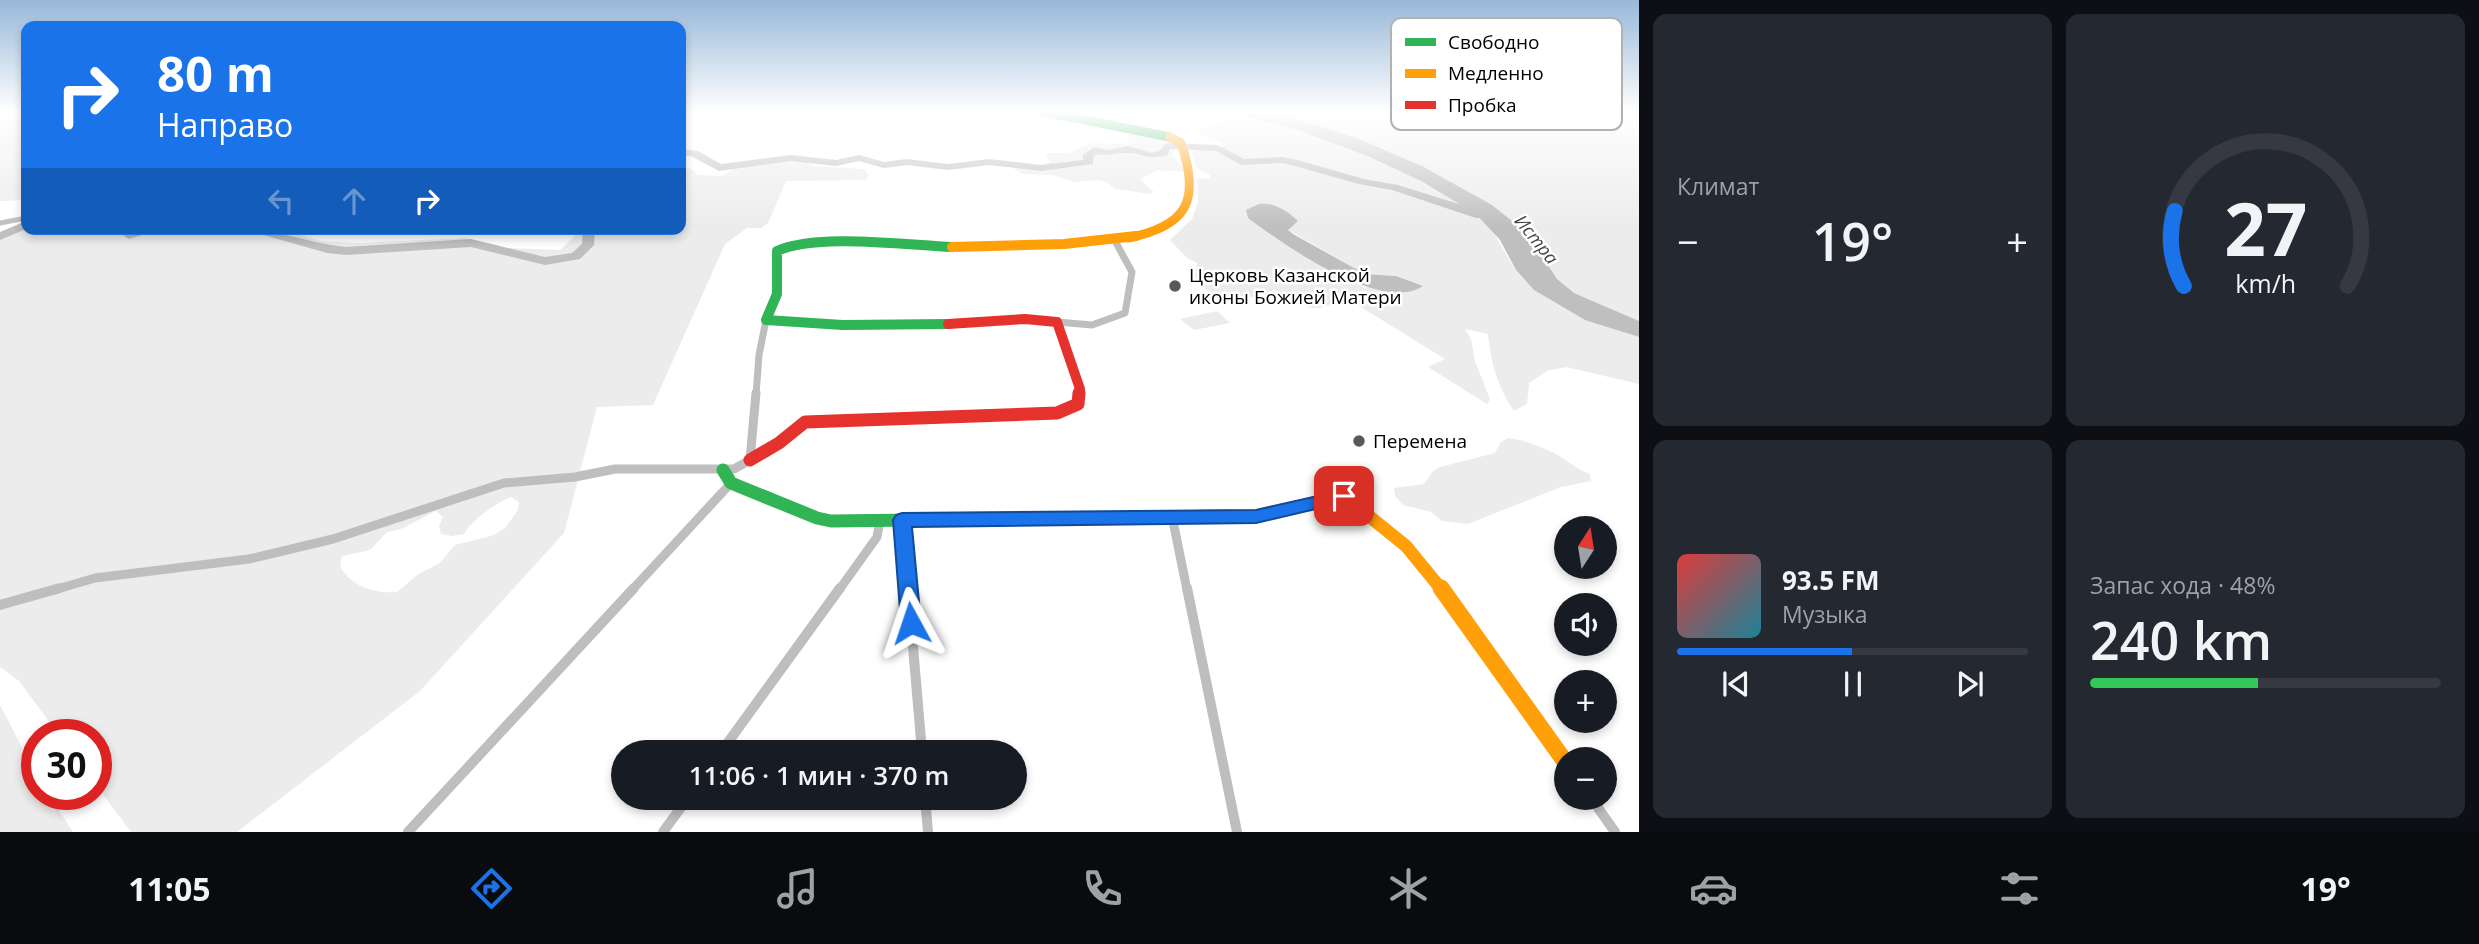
<!DOCTYPE html>
<html lang="ru">
<meta charset="utf-8">
<style>
body{margin:0;font-family:"Open Sans",sans-serif;background:#242831;color:#f1f3f6;height:100vh;display:flex;flex-direction:column;font-size:26px;white-space:nowrap}
*{box-sizing:border-box;margin:0}
p{font-size:23px;color:#9ea1a6}
.icon{flex:none;width:38px;height:38px;fill:none;stroke:currentColor;stroke-width:2;stroke-linecap:round;stroke-linejoin:round}
.map{position:relative;flex:1;overflow:hidden}
.drawer{display:flex;flex-direction:column;gap:14px;padding:14px;background:#0d0f14;width:840px}
.drawer>*{flex:none}
.banner{position:absolute;left:21px;top:21px;width:665px;height:214px;border-radius:14px;box-shadow:0 4px 10px #0003;background:#1a73e8;color:#fff;overflow:hidden}
.needle{width:46px;rotate:12deg}
.buttons{position:absolute;left:1554px;top:516px;display:grid;gap:14px}
.buttons a{display:grid;place-items:center;width:63px;height:63px;border-radius:50%;background:#171b24;box-shadow:0 4px 10px #0003;font-size:35px}
.speed{position:absolute;left:21px;top:719px;display:flex;gap:14px;font-size:35px;font-weight:700;text-align:center}
.speed>*{display:grid;place-content:center;width:91px;height:91px;border-radius:50%;background:#171b24;box-shadow:0 4px 10px #0003;line-height:1}
.speed .limit{border:10px solid #d22;background:#fff;color:#111}
.pin{position:absolute;display:grid;place-items:center;width:60px;height:60px;color:#fff;margin:-30px;border-radius:14px;box-shadow:0 4px 10px #0006}
.me{position:absolute;width:77px;margin:-38px;rotate:355deg;stroke-linejoin:round;filter:drop-shadow(0 0 5px #0008)}
.turn{display:flex;align-items:center;gap:24px;height:147px;padding:0 21px;font-size:32px}
.turn .icon{width:91px;height:91px;stroke-width:2.5}
.turn b{display:block;font-size:49px;line-height:60px}
.lanes{display:flex;align-items:center;height:66px;padding:0 21px;background:#0003;justify-content:center;gap:35px;direction:ltr}
.lanes .off{opacity:.35}
.big{font-size:52px;font-weight:600;line-height:1.1}
.drawer .card{flex:1;display:flex;flex-direction:column;justify-content:center;gap:10px;min-width:0;padding:0 24px;border-radius:14px;background:#242831}
.drawer .dial{align-items:center;gap:0}
.dial svg{height:182px;overflow:visible;fill:none;stroke:#363941;stroke-width:7;stroke-linecap:round;text-anchor:middle}
.dial text{fill:#f1f3f6;stroke:none}
.song{display:flex;align-items:center;gap:21px}
.cover{width:84px;height:84px;border-radius:10px;background:linear-gradient(135deg,hsl(0 70% 55%),hsl(190 70% 35%))}
.played{height:7px;border-radius:4px;background:linear-gradient(90deg,#1a73e8 50%,#363941 50%)}
.keys{display:flex;justify-content:space-around;direction:ltr}
.heat{display:flex;justify-content:space-between;align-items:center;font-size:38px;direction:ltr}
.charge{height:10px;border-radius:5px;background:linear-gradient(90deg,#34c759 48%,#363941 0)}
.drawer .tiles{flex:1;display:grid;gap:14px;grid-template-columns:repeat(2,1fr)}
.trip{position:absolute;left:611px;top:740px;width:416px;height:70px;border-radius:35px;background:#171b24;box-shadow:0 4px 10px #0003;font-weight:600;line-height:70px;text-align:center}
.menu{display:flex;height:112px;justify-content:space-around;align-items:center;background:#090b0e;color:#9ea1a6}
.menu .icon{width:49px;height:49px}
.menu .on{color:#1a73e8}
.menu b{font-size:32px;color:#f1f3f6}
main{display:flex;flex:1;min-height:0}
.map>svg:first-child{display:block}
.green{fill:#ececec;fill-rule:evenodd}
.water{fill:#bfbfbf}
.lines{fill:none;stroke-linecap:round;stroke-linejoin:round}
.river{fill:#bfbfbf;fill-rule:evenodd}
.street-far3{stroke:#bebebe;stroke-width:5}
.street-far2{stroke:#bebebe;stroke-width:7}
.street-far1{stroke:#bebebe;stroke-width:9}
.street{stroke:#bebebe;stroke-width:10}
.fast-far2{stroke:#30b455;stroke-width:9}
.fast-far1{stroke:#30b455;stroke-width:10}
.fast{stroke:#30b455;stroke-width:13}
.slow-far3{stroke:#ff9f0a;stroke-width:9}
.slow-far2{stroke:#ff9f0a;stroke-width:10}
.slow-far1{stroke:#ff9f0a;stroke-width:13}
.slow{stroke:#ff9f0a;stroke-width:17}
.jam-far1{stroke:#e5322d;stroke-width:10}
.jam{stroke:#e5322d;stroke-width:13}
.route{fill:#1a73e8;stroke:#114b97;stroke-width:2}
.poi-dot{fill:#595959;stroke:#fff;stroke-width:2.5}
.labels{text-anchor:middle;dominant-baseline:central;stroke-width:5;stroke-linejoin:round;paint-order:stroke}
.far-water-label{font-size:18px;font-style:italic;fill:#444;stroke:#fff}
.poi-label{font-size:19px;fill:#000;stroke:#fff;text-anchor:start}
.key{fill:#fff;stroke:#b2b2b2;stroke-width:2}
.key-label{font-size:19px;fill:#000}
</style>
<main>
<div class="map">
<svg width="1639" height="832" viewBox="0 0 1639 832">
<rect width="100%" height="100%" fill="#fff"/>
<path class="green" d="M26,111V200L0,201V111Z
M1273,111H1639V321L1574,293L1557,279L1529,236L1492,205L1422,166L1379,147Z
M1240,117C1313,128 1416,168 1475,213C1495,229 1502,249 1515,269C1536,299 1604,327 1639,337V384L1566,367L1547,371L1529,383L1527,404L1514,411C1497,386 1491,363 1488,334L1465,329L1471,339L1475,361L1490,399L1487,404L1428,367L1445,359L1348,299C1335,300 1327,309 1315,308C1299,307 1289,292 1273,290L1275,294C1241,297 1218,309 1195,278L1197,263L1187,258L1170,240L1192,219L1198,202L1197,179L1210,178V175L1196,167L1191,151L1223,147L1220,142L1201,135L1197,130ZM1248,218L1298,221L1288,230L1365,274L1396,276L1364,288Z
M1131,133L1167,138L1175,144L1173,156L1186,172L1157,170L1140,179L1154,192L1150,194L1115,189L1107,182L1099,180L1073,182L1053,175L1023,174L1013,168C1024,161 1039,169 1050,162L1046,155L1048,153H1069L1091,143L1127,144L1130,142L1127,136Z
M803,157L813,166L864,169L869,175L865,180L786,181L768,223L761,228H747L725,244L653,405L597,407L564,533L420,691L237,832H131L96,785V735H59L19,681L0,667V235L26,224V229L127,231L134,229H280L321,241L358,243L465,238L506,248L560,250L582,229H681V171L690,168L698,175L723,176L739,165ZM511,497L519,502L518,510L505,528L494,535L455,545L440,563L417,575L397,592C375,594 350,586 340,566L342,556L370,550L387,532L401,529L436,511L443,517L439,526L441,534L452,536L464,534C471,520 496,503 511,497Z
M1217,311L1230,323L1194,330L1180,319Z
M1508,438C1525,440 1541,447 1556,454C1568,461 1576,469 1590,474L1591,481L1561,487L1468,524L1442,521L1431,512L1403,505L1395,496L1394,488L1424,484L1433,471L1440,467L1495,453L1501,442Z
M0,705L37,776V794L49,795L73,832H0Z"/>
<path class="water" d="M1225,111H1273L1359,139L1422,166L1492,205L1512,221L1529,236L1557,279L1574,293L1639,321V337L1585,320L1534,290L1516,270L1500,240L1476,214L1423,182L1370,157L1301,131Z
M1259,204C1274,202 1288,211 1298,221L1288,230L1293,234L1365,274L1396,276L1423,286C1381,314 1283,244 1248,218L1246,210Z"/>
<g class="lines">
<path class="river" d="M1167,143L1218,145L1244,159L1282,157L1297,160L1364,179L1398,185L1478,210L1493,211L1495,214L1489,218H1476L1392,190L1359,184L1295,166L1282,163L1241,165L1216,151L1170,149L1167,155C1146,161 1143,152 1126,153C1115,153 1108,156 1096,154L1093,157V164L1041,171L989,165L948,170L907,165L884,168L859,161L836,166L791,161L719,171L691,156L681,155V149L698,151L721,164L791,155L836,160L859,155L884,162L907,159L948,164L989,159L1041,165L1083,160V155L1094,147L1108,150L1128,146L1152,153L1159,151Z
M26,221V229L0,240V232Z
M114,229H161L129,239Z
M243,229C278,229 311,244 346,247L471,239L545,257L572,253L582,244L583,229H595L594,245L580,259L545,265L471,247L346,255L327,253Z"/>
<path class="street-far3" d="M0,223L26,218"/>
<path class="street-far2" d="M1057,322L1092,325L1125,313L1132,272L1114,239
M756,395L759,355L766,320"/>
<path class="street-far1" d="M1172,516L1187,590
M902,520L908,590
M54,590L95,578L249,559L333,539L504,483L575,477L615,469H734L750,460L756,393
M632,590L731,483
M839,590L877,537L880,520"/>
<path class="street" d="M908,588L922,752
M1187,588L1237,832
M0,605L60,588
M721,752L840,588
M925,798L928,832
M1591,798L1615,832
M408,832L634,588
M663,832L688,798"/>
<path class="fast-far2" d="M1040,111L1170,137"/>
<path class="fast-far1" d="M948,324L843,325L766,320L777,294V251C817,233 905,245 952,247"/>
<path class="fast" d="M723,470L731,483L817,518L831,521L1228,516"/>
<path class="slow-far3" d="M1128,238C1187,226 1201,201 1181,143L1170,137"/>
<path class="slow-far2" d="M952,247L1064,244L1136,236"/>
<path class="slow-far1" d="M1228,516H1256L1344,496L1406,546L1442,590"/>
<path class="slow" d="M1441,588L1566,763"/>
<path class="jam-far1" d="M948,324L1025,319L1057,322L1080,389L1079,395"/>
<path class="jam" d="M750,460L779,443L805,422L1057,413L1078,404L1079,393"/>
</g>
<linearGradient id="sky" x2="0" y2="1"><stop stop-color="#97b8d8"/><stop offset="0.49" stop-color="#fff"/><stop offset="1" stop-color="#fff" stop-opacity="0"/></linearGradient>
<rect width="1639" height="228" fill="url(#sky)"/>
<path class="route" d="M1344,490L1350,492L1353,496L1350,501L1256,523L912,527L921,623L918,629L911,632L904,629L901,623L893,520L896,515L902,513L1256,510Z"/>
<g class="poi-dot">
<circle cx="1175" cy="286" r="7"/>
<circle cx="1359" cy="441" r="7"/>
</g>
<g class="labels">
<g class="far-water-label">
<text transform="translate(1537 239) rotate(51)">Истра</text>
</g>
<g class="poi-label">
<text x="1189" y="275">Церковь Казанской<tspan x="1189" dy="22">иконы Божией Матери</tspan></text>
<text x="1373" y="441">Перемена</text>
</g>
</g>
<rect x="1391" y="18" width="231" height="112" rx="10" class="key"/>
<rect x="1405" y="38" width="31" height="8" fill="#30b455"/>
<rect x="1405" y="69" width="31" height="9" fill="#ff9f0a"/>
<rect x="1405" y="101" width="31" height="8" fill="#e5322d"/>
<g class="key-label">
<text x="1448" y="49">Свободно</text>
<text x="1448" y="80">Медленно</text>
<text x="1448" y="112">Пробка</text>
</g>
</svg>
<div class="buttons">
<a><svg class="needle" viewBox="-14 -14 28 28"><path d="M0-13l5 13h-10z" fill="#e53935"/><path d="M0 13l5-13h-10z" fill="#9ea1a6"/></svg></a>
<a><svg class="icon" aria-label="sound" viewBox="0 0 24 24"><path d="M4 9h4l5-4v14l-5-4H4zM17 9q2 3 0 6"/></svg></a>
<a>+</a>
<a>−</a>
</div>
<div class="speed"><div class="limit">30</div></div>
<div class="pin" style="left:1344px;top:496px;background:#d93025"><svg class="icon" aria-label="arrive" viewBox="0 0 24 24"><path d="M6 21V4h12l-3 4 3 4H6"/></svg></div>
<svg class="me" style="left:911px;top:623px" viewBox="-20 -20 40 40"><path d="M0-17L14 15 0 8-14 15z" fill="#1a73e8" stroke="#fff" stroke-width="4"/></svg>
<div class="trip">11:06 · 1 мин · 370 m</div>
<div class="banner">
<div class="turn"><svg class="icon" aria-label="right" viewBox="0 0 24 24"><path d="M7 20v-9h11M14 6l5 5-5 5"/></svg><div><b>80 m</b>Направо</div></div>
<div class="lanes"><svg class="icon off" aria-label="left" viewBox="0 0 24 24"><path d="M17 20v-9H6M10 6l-5 5 5 5"/></svg><svg class="icon off" aria-label="ahead" viewBox="0 0 24 24"><path d="M12 20V5M6 11l6-6 6 6"/></svg><svg class="icon" aria-label="right" viewBox="0 0 24 24"><path d="M7 20v-9h11M14 6l5 5-5 5"/></svg></div>
</div>
</div>
<section class="drawer">
<div class="tiles">
<div class="card"><p>Климат</p>
<div class="heat"><a>−</a><b class="big">19°</b><a>+</a></div>
</div>
<div class="card dial"><svg viewBox="0 0 100 80">
<path d="M14 69A42 42 0 1 1 86 69"/>
<path d="M14 69A42 42 0 0 1 10 36" stroke="#1a73e8"/>
<text x="50" y="56" font-size="32" font-weight="700">27</text>
<text x="50" y="72" font-size="11">km/h</text>
</svg></div>
<div class="card">
<div class="song"><i class="cover"></i><div><b>93.5 FM</b><p>Музыка</p></div></div>
<div class="played"></div>
<div class="keys"><svg class="icon" aria-label="previous" viewBox="0 0 24 24"><path d="M18 5L8 12l10 7zM5 5v14"/></svg><svg class="icon" aria-label="pause" viewBox="0 0 24 24"><path d="M8 5v14M16 5v14"/></svg><svg class="icon" aria-label="next" viewBox="0 0 24 24"><path d="M6 5l10 7-10 7zM19 5v14"/></svg></div>
</div>
<div class="card"><p>Запас хода · 48%</p><b class="big">240 km</b><div class="charge"></div></div>
</div>
</section>
</main>
<nav class="menu">
<b>11:05</b>
<svg class="icon on" aria-label="directions" viewBox="0 0 24 24"><path d="M12 3l9 9-9 9-9-9zM9 14v-3h6M13 9l2 2-2 2"/></svg>
<svg class="icon" aria-label="music" viewBox="0 0 24 24"><path d="M9 18V5l10-2v13"/><circle cx="6" cy="18" r="3"/><circle cx="16" cy="16" r="3"/></svg>
<svg class="icon" aria-label="phone" viewBox="0 0 24 24"><path d="M5 4h4l2 5-3 2q2 4 5 5l2-3 5 2v4C11 20 4 13 5 4z"/></svg>
<svg class="icon" aria-label="climate" viewBox="0 0 24 24"><path d="M12 3v18M4 7l16 10M4 17L20 7"/></svg>
<svg class="icon" aria-label="car" viewBox="0 0 24 24"><path d="M5 17H2v-5l4-1 3-4h7l3 4 3 1v5h-3M9 17h6M6 11h13"/><circle cx="7" cy="17" r="2"/><circle cx="17" cy="17" r="2"/></svg>
<svg class="icon" aria-label="filters" viewBox="0 0 24 24"><path d="M4 7h16M4 17h16"/><circle cx="9" cy="7" r="2"/><circle cx="15" cy="17" r="2"/></svg>
<b>19°</b>
</nav>
